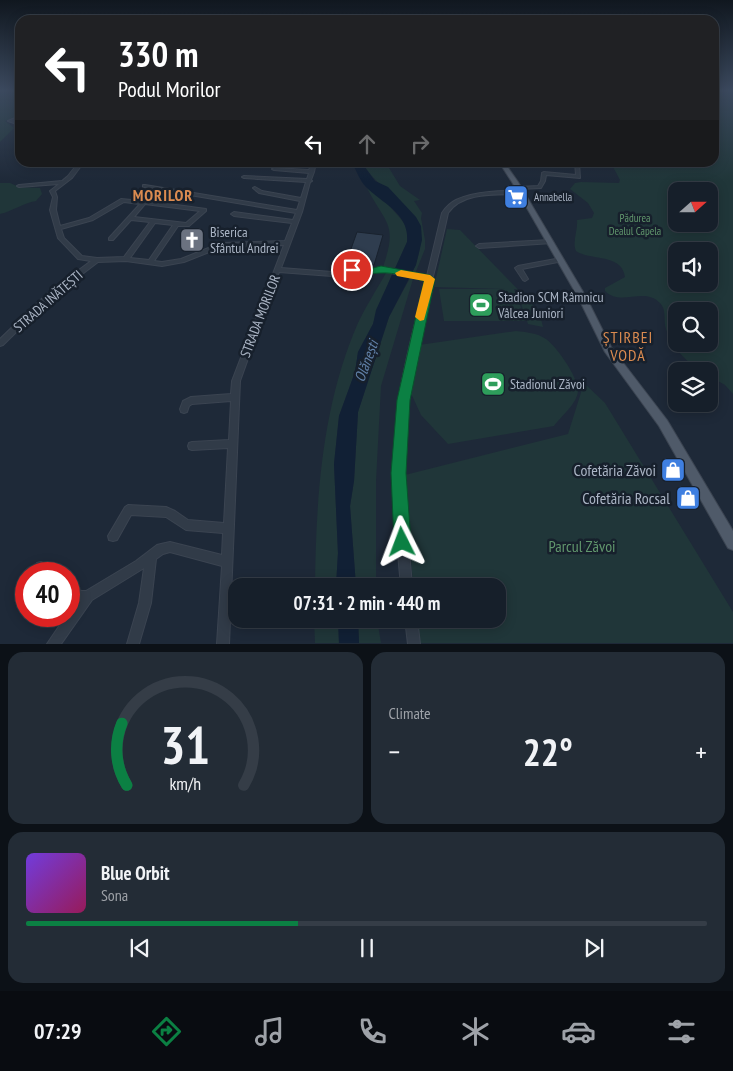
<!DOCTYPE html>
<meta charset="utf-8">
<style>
body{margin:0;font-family:"PT Sans Narrow",sans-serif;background:#232c36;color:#f1f3f6;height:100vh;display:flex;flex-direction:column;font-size:19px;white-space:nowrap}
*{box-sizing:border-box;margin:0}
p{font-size:16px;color:#9ea2a8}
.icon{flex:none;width:28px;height:28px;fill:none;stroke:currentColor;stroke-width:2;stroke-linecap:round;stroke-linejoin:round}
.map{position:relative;height:644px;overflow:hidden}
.sheet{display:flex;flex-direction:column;gap:8px;padding:8px;background:#0c1117;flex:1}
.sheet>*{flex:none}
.banner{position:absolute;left:15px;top:15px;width:704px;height:152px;border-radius:15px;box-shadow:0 2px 12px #0003,0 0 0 1px #353d47;background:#202124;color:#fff;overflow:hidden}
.needle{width:32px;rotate:69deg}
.tools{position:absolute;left:668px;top:182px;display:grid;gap:10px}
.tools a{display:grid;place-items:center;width:50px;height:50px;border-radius:10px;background:#161f2a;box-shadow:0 2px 12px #0003,0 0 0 1px #353d47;font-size:25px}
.speed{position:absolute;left:15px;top:562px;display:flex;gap:10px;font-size:25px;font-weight:700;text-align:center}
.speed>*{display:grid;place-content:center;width:65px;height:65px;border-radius:50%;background:#161f2a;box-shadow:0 2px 12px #0003,0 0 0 1px #353d47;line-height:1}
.speed .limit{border:8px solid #d22;background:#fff;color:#111}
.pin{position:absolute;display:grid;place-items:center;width:42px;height:42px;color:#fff;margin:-21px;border:2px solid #fff;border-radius:50%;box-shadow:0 1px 5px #0007}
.me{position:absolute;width:55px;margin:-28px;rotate:357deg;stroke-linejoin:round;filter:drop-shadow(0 0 4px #0008)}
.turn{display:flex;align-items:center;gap:18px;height:105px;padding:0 20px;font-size:22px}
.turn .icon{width:65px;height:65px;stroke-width:2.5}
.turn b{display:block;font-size:35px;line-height:42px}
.lanes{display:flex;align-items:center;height:48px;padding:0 20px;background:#0003;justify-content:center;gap:25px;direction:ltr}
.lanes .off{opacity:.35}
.big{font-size:38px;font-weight:700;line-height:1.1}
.sheet .tile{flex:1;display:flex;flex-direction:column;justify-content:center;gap:8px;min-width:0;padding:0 18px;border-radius:15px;background:#232c36}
.sheet .dial{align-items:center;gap:0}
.dial svg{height:130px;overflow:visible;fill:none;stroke:#353d47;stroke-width:7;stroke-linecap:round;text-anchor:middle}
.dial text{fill:#f1f3f6;stroke:none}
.song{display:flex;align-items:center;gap:15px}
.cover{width:60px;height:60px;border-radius:8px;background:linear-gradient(135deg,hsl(260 70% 55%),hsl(330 70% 35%))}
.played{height:5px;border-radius:2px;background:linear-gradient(90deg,#0b8043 40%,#353d47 40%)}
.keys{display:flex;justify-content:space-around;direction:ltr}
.heat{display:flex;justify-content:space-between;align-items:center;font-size:28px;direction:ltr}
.sheet .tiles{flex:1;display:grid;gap:8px;grid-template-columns:1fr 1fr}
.tile:last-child{grid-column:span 2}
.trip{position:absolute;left:228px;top:578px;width:278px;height:50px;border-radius:15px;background:#161f2a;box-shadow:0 2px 12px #0003,0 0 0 1px #353d47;font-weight:700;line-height:50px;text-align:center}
.menu{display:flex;height:80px;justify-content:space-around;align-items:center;background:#090c11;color:#9ea2a8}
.menu .icon{width:35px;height:35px}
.menu .selected{color:#0b8043}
.menu b{font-size:22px;color:#f1f3f6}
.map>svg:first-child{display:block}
.green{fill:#203639;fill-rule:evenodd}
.water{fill:#112035}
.building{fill:#2f3d4f;stroke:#19222e}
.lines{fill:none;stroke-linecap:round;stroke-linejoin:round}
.minor-casing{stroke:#3b4451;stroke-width:2}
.major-casing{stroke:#3b4451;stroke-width:2}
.minor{fill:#313b48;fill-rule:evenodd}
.major{fill:#4f5a69;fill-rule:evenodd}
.route{fill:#0b8043;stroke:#07532c}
.slow{fill:#f59e0b}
.labels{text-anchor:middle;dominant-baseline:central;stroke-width:5;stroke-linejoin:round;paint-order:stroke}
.far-poi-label{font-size:11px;fill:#abb5c5;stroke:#17202c;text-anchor:start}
.far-park-label{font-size:11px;fill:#61976d;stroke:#17202c}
.poi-label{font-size:14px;fill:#abb5c5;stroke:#17202c;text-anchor:start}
.street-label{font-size:14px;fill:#abb5c5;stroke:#17202c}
.water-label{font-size:15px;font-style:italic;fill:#6180a8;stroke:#17202c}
.far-district-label{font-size:16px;font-weight:bold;letter-spacing:1px;fill:#db8b50;stroke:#17202c}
.quarter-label{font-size:16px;letter-spacing:1px;fill:#db8b50;stroke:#17202c}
.near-poi-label{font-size:16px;fill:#abb5c5;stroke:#17202c;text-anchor:end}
.near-park-label{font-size:16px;fill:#61976d;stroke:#17202c}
</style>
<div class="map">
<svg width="733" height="644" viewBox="0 0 733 644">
<rect width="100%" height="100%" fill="#1e2938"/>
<path class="green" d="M0,91H20V116L5,121L14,128L0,142Z
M714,91H733V394L725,385L709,376V371C691,371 671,345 666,329C663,320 667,310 660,303C644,286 621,307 605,291V288L625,277C622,253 590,261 576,251C572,242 578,231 577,220L592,218L594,213L588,203L570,189L575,183L581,182L619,183L620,180L611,163L714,162ZM676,191H709V224H676ZM676,251H709V284H676ZM676,311H709V344H676Z
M362,163H386L400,186L420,200L414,201L422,213L421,218L425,240V249L415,274L412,273C441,207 390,207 362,163Z
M0,183H10L19,187L40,188L42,194L36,201C23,203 13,211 0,214Z
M367,188L386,202L407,226V242L395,269L383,267C398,223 386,225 367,188Z
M447,229L460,230L539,311L543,327L528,324L516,289H514L526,321H444L439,289H505L434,287Z
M386,273L392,274L373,324L358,352L355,372L339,416L334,464L338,553L336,586H315C316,498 322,405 358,323C366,306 377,289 386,273Z
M410,278L413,279L381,386L376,481V586H356L350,506L354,481L358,412L389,317Z
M516,331C526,332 537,333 546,339C557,347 578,377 578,391C577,404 561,416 554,426L448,444L421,415L409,389L419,345Z
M584,383L605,403L733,612V643H419L417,619H496V586H413L405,475L568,434Z
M314,619H338L339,643H315Z
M358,619H377L381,643H359Z"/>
<path class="water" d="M352,163H362L375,181L388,187L416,217L421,226L422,240L416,265L389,317L358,412L354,481L350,506L356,586H336L338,553L334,464L339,416L355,372L358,352L373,324L376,310L407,242C410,214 383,204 366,187C360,181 356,170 352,163Z
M338,619H358L359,643H339Z"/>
<path class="building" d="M357,232L383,235L374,265L346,263Z"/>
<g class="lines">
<defs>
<path id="minor" d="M20,116V118L14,121L20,123V125L8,121Z
M79,162H84L72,178L55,191L57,197L56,210L60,226L89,218L121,199L142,201L145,200H147V201L206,209V211L189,226H178L154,261L162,262L181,259L221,243L285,241L292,223L234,216L231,214L234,212L293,220L296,213L143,187V185H145L297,210L300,201L259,193L253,188L255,187L262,191L301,198L306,182L244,178L242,177L244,176L307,179L309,173L274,170L272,169L274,168L309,170L312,162H316L314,172L311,180L312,181L310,182L302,212L281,268L332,272L349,268L369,270L381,267L427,276L442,213C446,207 450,203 456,200C474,191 504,190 523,192V193L521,194C497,195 463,191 448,213C435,275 415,336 407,400C399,464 407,523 412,586H401C395,524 390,461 399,399C405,359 416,320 426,280L381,271L369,274L349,272L332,276L279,272L240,381L229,644H217L222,566L170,552L163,554L156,559L151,603L139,644H127L139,603L144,568L92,600L61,644H47L66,616H69V613L77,601L69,598V588L82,591H86L136,561L157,545L161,544L170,542L222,555L223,533L186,530L166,517L131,515L117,540L113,541L109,540L108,536L125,507L128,505L166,507L175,511L188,520L224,523L228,448L192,450L189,449L188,446L189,443L192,442L229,440L231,401L192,404L189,406L187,412L184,413L181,412L180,409L183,401L191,397L231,394L232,381L284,245L222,247L184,262L162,266L126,261L98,262L52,297L3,345L0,346V339L48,293L91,261L78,259L58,238L50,210L53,197L50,191L59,184L19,187L17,186L19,185L62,181L68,176ZM124,202L140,204L109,238V240H113L131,220L150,222L124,257L97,258L82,256L64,238L61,229L93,220ZM145,204L200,211L186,223L134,217ZM155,223L173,225L149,260L130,258Z
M575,162H579L580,178L546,175L545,181L541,188L519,189L517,188L519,187L538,186L541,181L542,173L544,172L576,175Z
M550,240L552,241V243L479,248L476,246L479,244Z
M561,258L564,260L563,261L522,269L528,279L525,281L523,280L515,268L518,266Z
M41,562C46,564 50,568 52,574H40L36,567L37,563Z
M405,619H417L420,644H408Z"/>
<path id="major" d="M499,162H504L518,182L586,297L611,347L667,420L733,531V550L728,548L659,426L605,352L578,297L512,182Z"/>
</defs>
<use href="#minor" class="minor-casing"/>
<use href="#major" class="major-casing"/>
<use href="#minor" class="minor"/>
<use href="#major" class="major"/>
</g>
<linearGradient id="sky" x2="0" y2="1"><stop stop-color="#10171f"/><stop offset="0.5" stop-color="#3b495e"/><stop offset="1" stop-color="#3b495e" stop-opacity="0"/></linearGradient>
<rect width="733" height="181" fill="url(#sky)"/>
<path class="route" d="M381,266L430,275L435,279L410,400L406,473L411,542L408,548L402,550L396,548L394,542L391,473L397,400L424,281C411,278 395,272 381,273C370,273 356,279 347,270L352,267L369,269Z"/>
<path class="slow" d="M401,270L430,275L435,279L424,320L420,321L415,317L424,281L397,276L395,273Z"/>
<defs>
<symbol id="supermarket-square" viewBox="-11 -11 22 22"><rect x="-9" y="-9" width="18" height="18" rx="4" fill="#3f7fe0" stroke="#17202c"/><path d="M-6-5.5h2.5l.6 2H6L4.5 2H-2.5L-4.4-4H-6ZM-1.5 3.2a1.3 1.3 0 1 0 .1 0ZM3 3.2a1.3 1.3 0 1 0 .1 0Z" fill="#fff"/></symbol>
<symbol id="church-square" viewBox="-11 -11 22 22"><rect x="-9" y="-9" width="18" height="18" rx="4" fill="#6b7280" stroke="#17202c"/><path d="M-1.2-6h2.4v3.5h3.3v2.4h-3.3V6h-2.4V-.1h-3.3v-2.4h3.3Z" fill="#fff"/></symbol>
<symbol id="stadium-square" viewBox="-11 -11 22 22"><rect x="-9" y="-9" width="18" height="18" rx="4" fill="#2e9e5b" stroke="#17202c"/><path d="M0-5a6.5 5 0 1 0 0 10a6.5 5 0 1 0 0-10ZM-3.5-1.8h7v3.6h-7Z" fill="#fff"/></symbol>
<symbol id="shop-square" viewBox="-11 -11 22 22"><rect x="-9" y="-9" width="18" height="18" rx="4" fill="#3f7fe0" stroke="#17202c"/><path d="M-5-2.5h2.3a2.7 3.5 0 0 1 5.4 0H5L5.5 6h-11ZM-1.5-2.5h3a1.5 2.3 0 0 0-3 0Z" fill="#fff"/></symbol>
</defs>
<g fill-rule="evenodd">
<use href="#supermarket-square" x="502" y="183" width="28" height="28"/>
<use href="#church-square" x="178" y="226" width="28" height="28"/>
<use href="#stadium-square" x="467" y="291" width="28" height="28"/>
<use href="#stadium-square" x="479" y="370" width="28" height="28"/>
<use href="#shop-square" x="659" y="456" width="28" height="28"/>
<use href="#shop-square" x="674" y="484" width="28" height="28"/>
</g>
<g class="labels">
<g class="far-poi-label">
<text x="534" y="197">Annabella</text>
</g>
<g class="far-park-label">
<text x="635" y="218">Pădurea<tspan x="635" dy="13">Dealul Capela</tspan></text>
</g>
<g class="poi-label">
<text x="210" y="232">Biserica<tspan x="210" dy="16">Sfântul Andrei</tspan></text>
<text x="498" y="297">Stadion SCM Râmnicu<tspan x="498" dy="16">Vâlcea Juniori</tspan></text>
<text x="510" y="384">Stadionul Zăvoi</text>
</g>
<g class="street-label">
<text transform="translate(48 301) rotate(-41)">STRADA INĂTEȘTI</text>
<text transform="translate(260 316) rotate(-69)">STRADA MORILOR</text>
</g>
<g class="water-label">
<text transform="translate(366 361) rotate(-70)">Olănești</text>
</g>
<g class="far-district-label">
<text x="163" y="195">MORILOR</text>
</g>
<g class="quarter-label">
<text x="628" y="337">ȘTIRBEI<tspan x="628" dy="18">VODĂ</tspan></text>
</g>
<g class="near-poi-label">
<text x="656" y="470">Cofetăria Zăvoi</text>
<text x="670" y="498">Cofetăria Rocsal</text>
</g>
<g class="near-park-label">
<text x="582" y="546">Parcul Zăvoi</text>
</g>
</g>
</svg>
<div class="tools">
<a><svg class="needle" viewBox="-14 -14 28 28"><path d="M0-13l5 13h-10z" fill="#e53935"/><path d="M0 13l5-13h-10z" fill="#9ea2a8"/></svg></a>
<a><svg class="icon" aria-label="sound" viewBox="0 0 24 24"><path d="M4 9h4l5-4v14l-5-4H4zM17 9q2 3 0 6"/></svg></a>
<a><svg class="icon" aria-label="search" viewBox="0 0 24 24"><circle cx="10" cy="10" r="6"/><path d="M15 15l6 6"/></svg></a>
<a><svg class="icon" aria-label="layers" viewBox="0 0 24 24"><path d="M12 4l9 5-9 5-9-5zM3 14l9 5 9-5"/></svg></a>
</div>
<div class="speed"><div class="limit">40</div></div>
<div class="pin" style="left:352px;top:270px;background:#d93025"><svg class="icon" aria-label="arrive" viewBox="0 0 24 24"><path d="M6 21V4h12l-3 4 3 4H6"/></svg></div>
<svg class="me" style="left:402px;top:542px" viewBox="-20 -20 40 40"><path d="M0-17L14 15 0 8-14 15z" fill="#0b8043" stroke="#fff" stroke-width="4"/></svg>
<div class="trip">07:31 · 2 min · 440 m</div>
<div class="banner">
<div class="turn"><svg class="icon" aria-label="left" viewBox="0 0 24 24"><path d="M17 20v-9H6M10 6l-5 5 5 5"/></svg><div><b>330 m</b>Podul Morilor</div></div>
<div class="lanes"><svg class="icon" aria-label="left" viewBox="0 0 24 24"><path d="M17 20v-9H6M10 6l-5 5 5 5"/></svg><svg class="icon off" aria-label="ahead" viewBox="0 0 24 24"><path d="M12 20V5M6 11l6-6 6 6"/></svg><svg class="icon off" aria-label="right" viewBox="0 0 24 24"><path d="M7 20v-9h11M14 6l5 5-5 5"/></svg></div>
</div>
</div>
<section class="sheet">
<div class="tiles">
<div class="tile dial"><svg viewBox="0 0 100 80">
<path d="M14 69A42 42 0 1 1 86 69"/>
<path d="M14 69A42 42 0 0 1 11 31" stroke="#0b8043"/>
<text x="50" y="56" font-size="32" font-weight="700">31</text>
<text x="50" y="72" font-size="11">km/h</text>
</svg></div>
<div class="tile"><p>Climate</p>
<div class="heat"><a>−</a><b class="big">22°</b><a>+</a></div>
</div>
<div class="tile">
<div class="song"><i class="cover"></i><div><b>Blue Orbit</b><p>Sona</p></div></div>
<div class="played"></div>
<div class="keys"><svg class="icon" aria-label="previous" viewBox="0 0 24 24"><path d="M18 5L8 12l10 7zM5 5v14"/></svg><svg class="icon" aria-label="pause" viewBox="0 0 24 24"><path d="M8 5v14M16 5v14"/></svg><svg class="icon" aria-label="next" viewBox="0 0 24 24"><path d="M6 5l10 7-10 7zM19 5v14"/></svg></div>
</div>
</div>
</section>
<nav class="menu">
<b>07:29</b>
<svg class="icon selected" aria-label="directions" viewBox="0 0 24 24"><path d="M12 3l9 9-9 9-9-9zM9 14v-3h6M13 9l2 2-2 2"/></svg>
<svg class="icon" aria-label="music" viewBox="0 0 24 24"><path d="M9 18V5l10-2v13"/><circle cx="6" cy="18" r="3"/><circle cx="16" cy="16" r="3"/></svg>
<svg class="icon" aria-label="phone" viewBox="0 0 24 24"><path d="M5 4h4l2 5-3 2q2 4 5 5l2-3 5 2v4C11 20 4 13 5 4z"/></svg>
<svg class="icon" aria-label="climate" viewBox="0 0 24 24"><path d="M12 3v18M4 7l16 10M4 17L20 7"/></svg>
<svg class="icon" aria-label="car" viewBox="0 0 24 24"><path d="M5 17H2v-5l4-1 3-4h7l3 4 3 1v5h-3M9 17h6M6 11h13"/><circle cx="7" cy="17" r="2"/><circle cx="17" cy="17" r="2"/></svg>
<svg class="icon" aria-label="filters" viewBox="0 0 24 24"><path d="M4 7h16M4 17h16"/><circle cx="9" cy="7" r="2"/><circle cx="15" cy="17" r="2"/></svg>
</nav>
